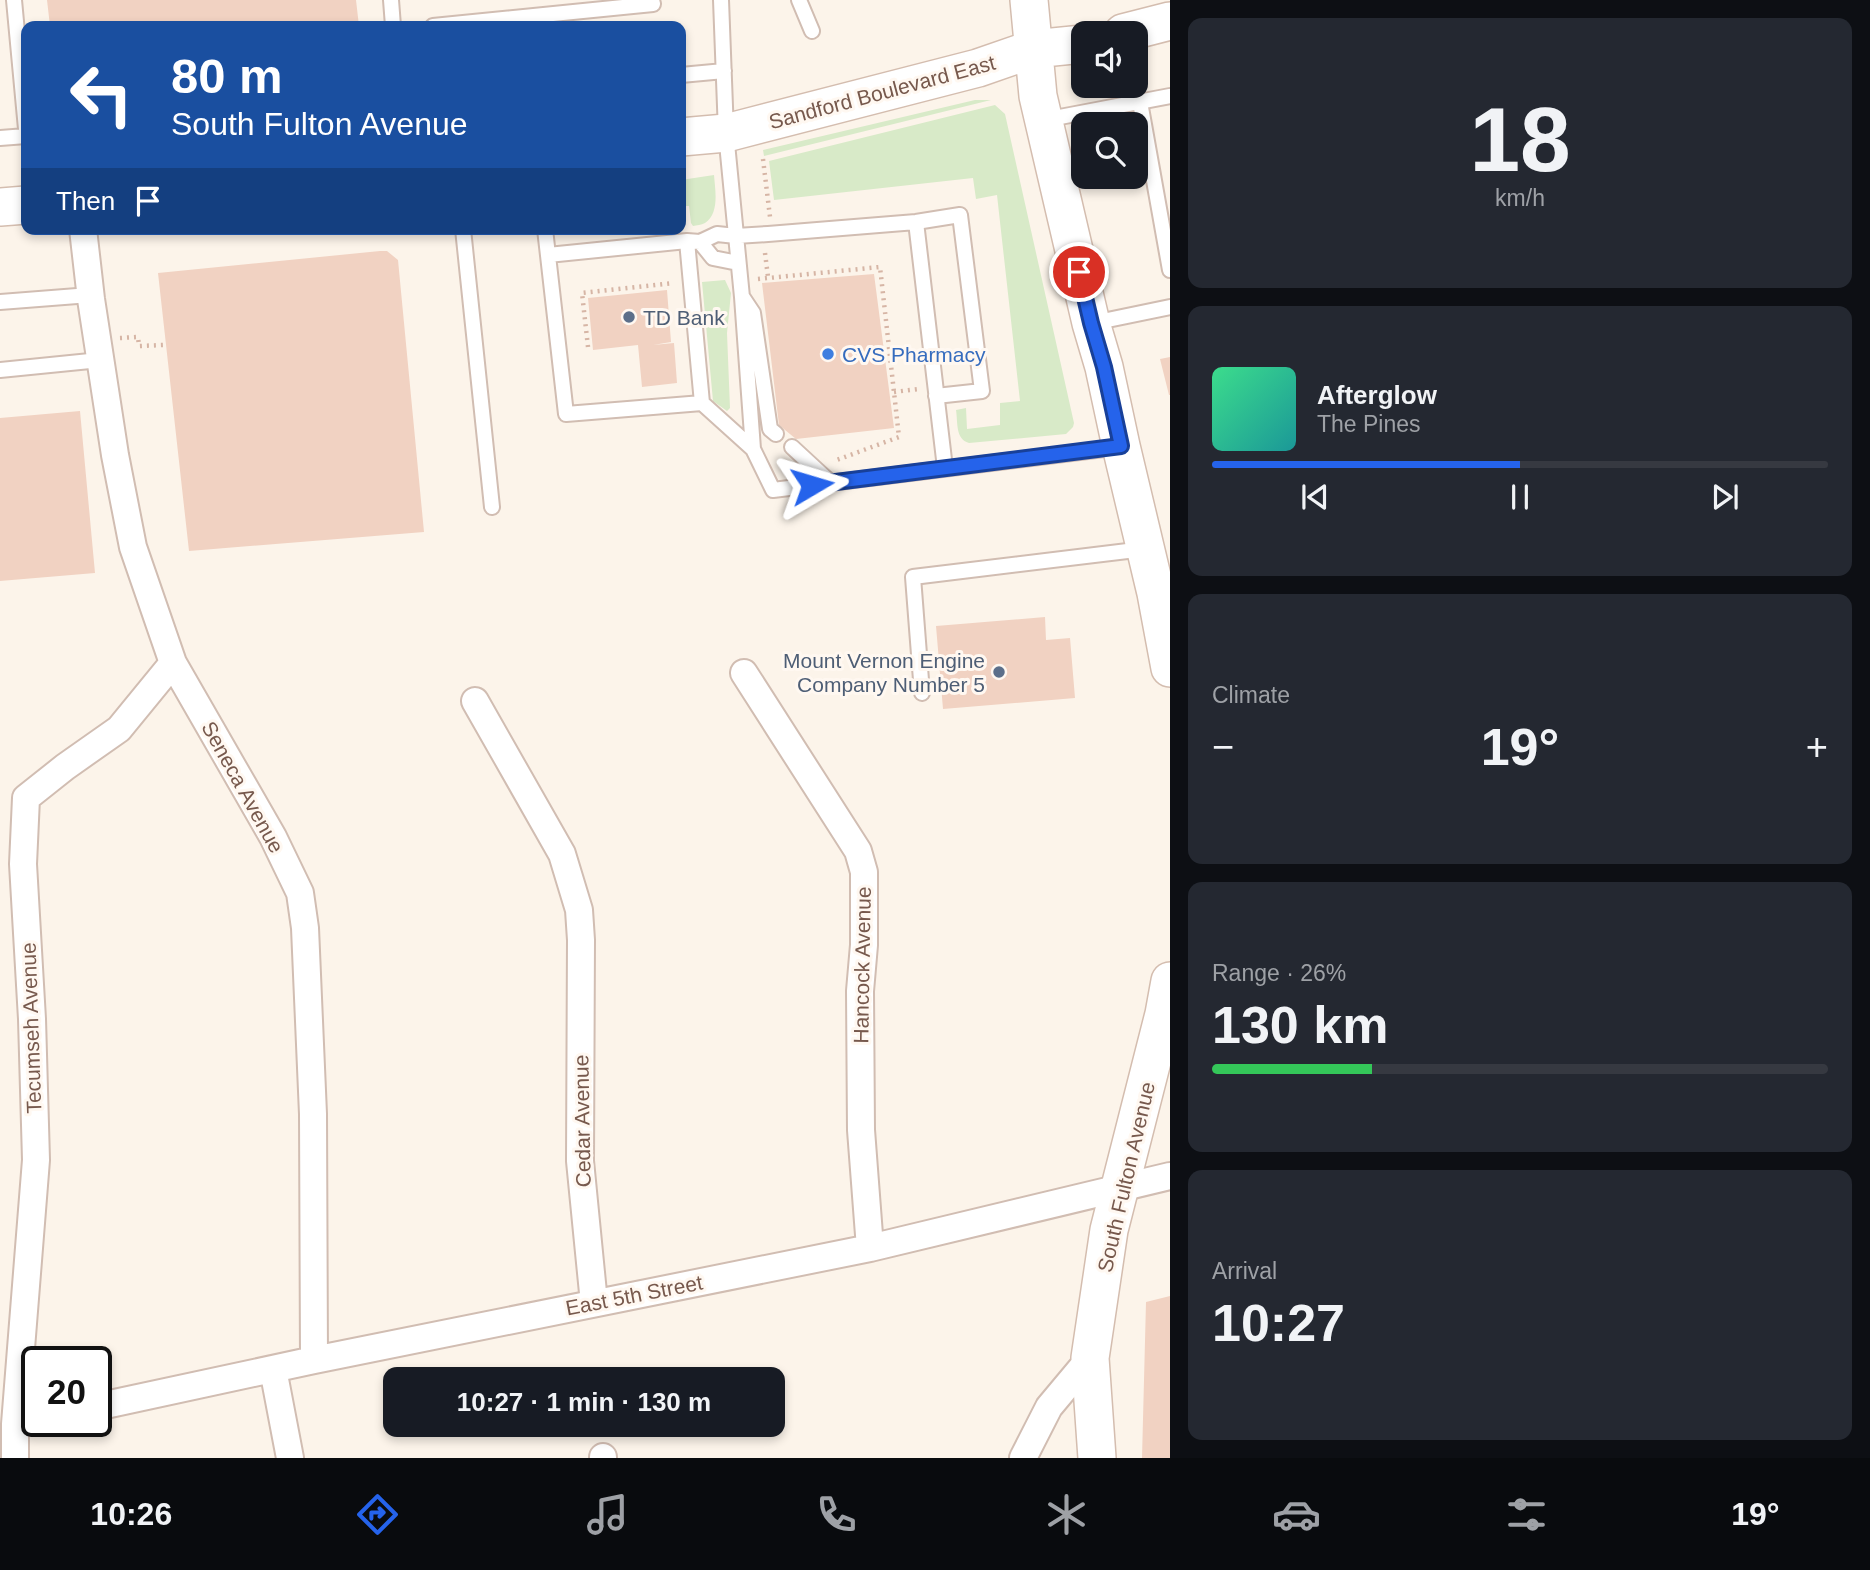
<!DOCTYPE html>
<meta charset="utf-8">
<style>
body{margin:0;font-family:Helvetica,sans-serif;background:#242831;color:#f1f3f6;height:100vh;display:flex;flex-direction:column;font-size:26px;white-space:nowrap}
*{box-sizing:border-box;margin:0}
p{font-size:23px;color:#9ea1a6}
.icon{flex:none;width:38px;height:38px;fill:none;stroke:currentColor;stroke-width:2;stroke-linecap:round;stroke-linejoin:round}
.map{position:relative;flex:1;overflow:hidden}
.side{display:flex;flex-direction:column;gap:18px;padding:18px;background:#0d0f14;width:700px}
.side>*{flex:none}
.top-card{position:absolute;left:21px;top:21px;width:665px;height:214px;border-radius:14px;box-shadow:0 4px 10px #0003;background:#1a4fa0;color:#fff;overflow:hidden}
.controls{position:absolute;left:1071px;top:21px;display:grid;gap:14px}
.controls a{display:grid;place-items:center;width:77px;height:77px;border-radius:14px;background:#171b24;box-shadow:0 4px 10px #0003;font-size:35px}
.speed{position:absolute;left:21px;top:1346px;display:flex;gap:14px;font-size:35px;font-weight:700;text-align:center}
.speed>*{display:grid;place-content:center;width:91px;height:91px;border-radius:50%;background:#171b24;box-shadow:0 4px 10px #0003;line-height:1}
.speed .limit{border:4px solid #111;border-radius:10px;background:#fff;color:#111}
.pin{position:absolute;display:grid;place-items:center;width:60px;height:60px;color:#fff;margin:-30px;border:4px solid #fff;border-radius:50%;box-shadow:0 2px 7px #0007}
.me{position:absolute;width:77px;margin:-38px;rotate:83deg;stroke-linejoin:round;filter:drop-shadow(0 0 5px #0008)}
.turn{display:flex;align-items:center;gap:24px;height:147px;padding:0 35px;font-size:32px}
.turn .icon{width:91px;height:91px;stroke-width:2.5}
.turn b{display:block;font-size:49px;line-height:60px}
.then{display:flex;align-items:center;height:66px;padding:0 35px;background:#0003;gap:14px;font-size:26px}
.big{font-size:52px;font-weight:700;line-height:1.1}
.side .card{flex:1;display:flex;flex-direction:column;justify-content:center;gap:10px;min-width:0;padding:0 24px;border-radius:14px;background:#242831}
.side .dial{align-items:center;gap:0}
.dial b{font-size:91px;line-height:1}
.song{display:flex;align-items:center;gap:21px}
.cover{width:84px;height:84px;border-radius:10px;background:linear-gradient(135deg,hsl(150 70% 55%),hsl(180 70% 35%))}
.played{height:7px;border-radius:4px;background:linear-gradient(90deg,#2563eb 50%,#363941 50%)}
.keys{display:flex;justify-content:space-around;direction:ltr}
.heat{display:flex;justify-content:space-between;align-items:center;font-size:38px;direction:ltr}
.charge{height:10px;border-radius:5px;background:linear-gradient(90deg,#34c759 26%,#363941 0)}
.trip{position:absolute;left:383px;top:1367px;width:402px;height:70px;border-radius:14px;background:#171b24;box-shadow:0 4px 10px #0003;font-weight:700;line-height:70px;text-align:center}
.tabs{display:flex;height:112px;justify-content:space-around;align-items:center;background:#090b0e;color:#9ea1a6}
.tabs .icon{width:49px;height:49px}
.tabs .selected{color:#2563eb}
.tabs b{font-size:32px;color:#f1f3f6}
main{display:flex;flex:1;min-height:0}
.map>svg:first-child{display:block}
.green{fill:#d8eac8}
.building{fill:#f1d2c2}
.lines{fill:none;stroke-linecap:round;stroke-linejoin:round}
.lane-casing{stroke:#d1bdb2;stroke-width:18}
.street-casing{stroke:#d1bdb2;stroke-width:30}
.secondary-casing{stroke:#d4bdaf;stroke-width:40}
.path{stroke:#d6b5a5;stroke-width:4.5;stroke-dasharray:2 5;stroke-linecap:butt}
.lane{stroke:#fff;stroke-width:14}
.street{stroke:#fff;stroke-width:26}
.secondary{stroke:#fff;stroke-width:37}
.route-casing{stroke:#184099;stroke-width:18}
.route{stroke:#2563eb;stroke-width:12}
.service-dot{fill:#5c6f8a;stroke:#fff8f1;stroke-width:2.5}
.shop-dot{fill:#3f7fe0;stroke:#fff8f1;stroke-width:2.5}
.labels{text-anchor:middle;dominant-baseline:central;stroke-width:6;stroke-linejoin:round;paint-order:stroke}
.street-label{font-size:21px;fill:#77594d;stroke:#fff8f1}
.service-label{font-size:21px;fill:#4e5e75;stroke:#fff8f1;text-anchor:start}
.shop-label{font-size:21px;fill:#366cbe;stroke:#fff8f1;text-anchor:start}
</style>
<main>
<div class="map">
<svg width="1170" height="1458" viewBox="0 0 1170 1458">
<rect width="100%" height="100%" fill="#fcf4ea"/>
<path class="green" d="M975,100H991L764,156L763,150Z
M995,105L1005,114L1074,423L1073,427L1066,434L969,443C955,439 958,422 956,410L966,408L967,429L1000,425V403L1020,401L997,195L976,199L973,178L774,200L769,161Z
M714,175C715,189 720,213 705,223C701,225 697,225 693,226L691,223L689,206H681V180Z
M725,280L731,293L727,333L730,408L727,411L713,401L702,282Z"/>
<path class="building" d="M47,0H356L359,26H50Z
M380,251H387L398,260L424,532L189,551L158,273Z
M874,274L894,428L796,439L779,425L762,283Z
M667,290L671,342L653,345L674,343L677,383L642,387L638,345L593,350L588,298Z
M1170,357V395H1169L1160,359Z
M80,411L95,573L0,581V418Z
M1045,617L1046,640L1070,638L1075,698L943,709L936,626Z
M1170,1296V1458H1142L1146,1302Z"/>
<g class="lines">
<defs>
<path id="lane" d="M14,0L26,129
M391,0L393,26
M721,0L726,133L742,297L753,449L773,490L1120,447
M799,0L812,31
M433,26L653,4L652,0
M681,75L724,71
M1140,102L1170,270
M1044,120L1170,96
M0,138L26,136
M916,222L945,468
M463,229L492,507
M545,229L566,414L702,403L753,449
M687,241L702,403
M700,242L713,258L738,263
M548,255L687,241L700,242L717,234L736,236L768,234L916,222L960,215L982,391L936,396
M743,298L753,313L770,429L776,434
M0,302L90,295
M1093,323L1170,307
M0,370L100,360
M792,447L831,483
M922,693L913,577L1144,549"/>
<path id="street" d="M83,229L91,299L115,455L133,547L173,663L273,837L300,893L305,928L313,1114L314,1360
M744,673L858,851L864,872V945L860,991L861,1130L870,1248
M475,701L562,854L579,910L581,940L580,1161L594,1303
M273,1369L290,1458
M96,1407L314,1360L870,1248L1170,1176
M603,1457V1458
M15,1458V1424L36,1160L32,1019L23,864L26,798L65,767L119,729L173,663
M1023,1458L1049,1407L1090,1358"/>
<path id="secondary" d="M1029,0L1038,96L1091,323L1104,367L1121,446L1156,593L1170,668
M1123,33L1170,21
M681,137L726,133L978,68L1033,49L1083,44
M0,207L26,205
M1097,1458L1090,1358L1109,1230L1164,1014L1170,981"/>
</defs>
<use href="#lane" class="lane-casing"/>
<use href="#street" class="street-casing"/>
<use href="#secondary" class="secondary-casing"/>
<path class="path" d="M763,159L770,217
M765,253L768,277
M758,279L880,267L899,437L834,461
M120,338L138,337L139,346L163,345
M588,347L582,293L674,283
M894,392L918,389"/>
<use href="#lane" class="lane"/>
<use href="#street" class="street"/>
<use href="#secondary" class="secondary"/>
</g>
<g class="lines">
<defs>
<path id="route" d="M812,485L1121,446L1104,367L1091,323L1079,272"/>
</defs>
<use href="#route" class="route-casing"/>
<use href="#route" class="route"/>
</g>
<g class="service-dot">
<circle cx="629" cy="317" r="7"/>
<circle cx="999" cy="672" r="7"/>
</g>
<circle class="shop-dot" cx="828" cy="354" r="7"/>
<g class="labels">
<g class="street-label">
<text transform="translate(882 92) rotate(-15)">Sandford Boulevard East</text>
<text transform="translate(243 787) rotate(61)">Seneca Avenue</text>
<text transform="translate(862 965) rotate(-89)">Hancock Avenue</text>
<text transform="translate(31 1028) rotate(-92)">Tecumseh Avenue</text>
<text transform="translate(582 1121) rotate(-91)">Cedar Avenue</text>
<text transform="translate(1126 1177) rotate(-77)">South Fulton Avenue</text>
<text transform="translate(634 1295) rotate(-11)">East 5th Street</text>
</g>
<g class="service-label">
<text x="643" y="317">TD Bank</text>
<text x="985" y="660" text-anchor="end">Mount Vernon Engine<tspan x="985" dy="24">Company Number 5</tspan></text>
</g>
<g class="shop-label">
<text x="842" y="354">CVS Pharmacy</text>
</g>
</g>
</svg>
<div class="controls">
<a><svg class="icon" aria-label="sound" viewBox="0 0 24 24"><path d="M4 9h4l5-4v14l-5-4H4zM17 9q2 3 0 6"/></svg></a>
<a><svg class="icon" aria-label="search" viewBox="0 0 24 24"><circle cx="10" cy="10" r="6"/><path d="M15 15l6 6"/></svg></a>
</div>
<div class="speed"><div class="limit">20</div></div>
<div class="pin" style="left:1079px;top:272px;background:#d93025"><svg class="icon" aria-label="arrive" viewBox="0 0 24 24"><path d="M6 21V4h12l-3 4 3 4H6"/></svg></div>
<svg class="me" style="left:812px;top:485px" viewBox="-20 -20 40 40"><path d="M0-17L14 15 0 8-14 15z" fill="#2563eb" stroke="#fff" stroke-width="4"/></svg>
<div class="trip">10:27 · 1 min · 130 m</div>
<div class="top-card">
<div class="turn"><svg class="icon" aria-label="left" viewBox="0 0 24 24"><path d="M17 20v-9H6M10 6l-5 5 5 5"/></svg><div><b>80 m</b>South Fulton Avenue</div></div>
<div class="then">Then<svg class="icon" aria-label="arrive" viewBox="0 0 24 24"><path d="M6 21V4h12l-3 4 3 4H6"/></svg></div>
</div>
</div>
<section class="side">
<div class="card dial"><b>18</b><p>km/h</p></div>
<div class="card">
<div class="song"><i class="cover"></i><div><b>Afterglow</b><p>The Pines</p></div></div>
<div class="played"></div>
<div class="keys"><svg class="icon" aria-label="previous" viewBox="0 0 24 24"><path d="M18 5L8 12l10 7zM5 5v14"/></svg><svg class="icon" aria-label="pause" viewBox="0 0 24 24"><path d="M8 5v14M16 5v14"/></svg><svg class="icon" aria-label="next" viewBox="0 0 24 24"><path d="M6 5l10 7-10 7zM19 5v14"/></svg></div>
</div>
<div class="card"><p>Climate</p>
<div class="heat"><a>−</a><b class="big">19°</b><a>+</a></div>
</div>
<div class="card"><p>Range · 26%</p><b class="big">130 km</b><div class="charge"></div></div>
<div class="card"><p>Arrival</p><b class="big">10:27</b></div>
</section>
</main>
<nav class="tabs">
<b>10:26</b>
<svg class="icon selected" aria-label="directions" viewBox="0 0 24 24"><path d="M12 3l9 9-9 9-9-9zM9 14v-3h6M13 9l2 2-2 2"/></svg>
<svg class="icon" aria-label="music" viewBox="0 0 24 24"><path d="M9 18V5l10-2v13"/><circle cx="6" cy="18" r="3"/><circle cx="16" cy="16" r="3"/></svg>
<svg class="icon" aria-label="phone" viewBox="0 0 24 24"><path d="M5 4h4l2 5-3 2q2 4 5 5l2-3 5 2v4C11 20 4 13 5 4z"/></svg>
<svg class="icon" aria-label="climate" viewBox="0 0 24 24"><path d="M12 3v18M4 7l16 10M4 17L20 7"/></svg>
<svg class="icon" aria-label="car" viewBox="0 0 24 24"><path d="M5 17H2v-5l4-1 3-4h7l3 4 3 1v5h-3M9 17h6M6 11h13"/><circle cx="7" cy="17" r="2"/><circle cx="17" cy="17" r="2"/></svg>
<svg class="icon" aria-label="filters" viewBox="0 0 24 24"><path d="M4 7h16M4 17h16"/><circle cx="9" cy="7" r="2"/><circle cx="15" cy="17" r="2"/></svg>
<b>19°</b>
</nav>
